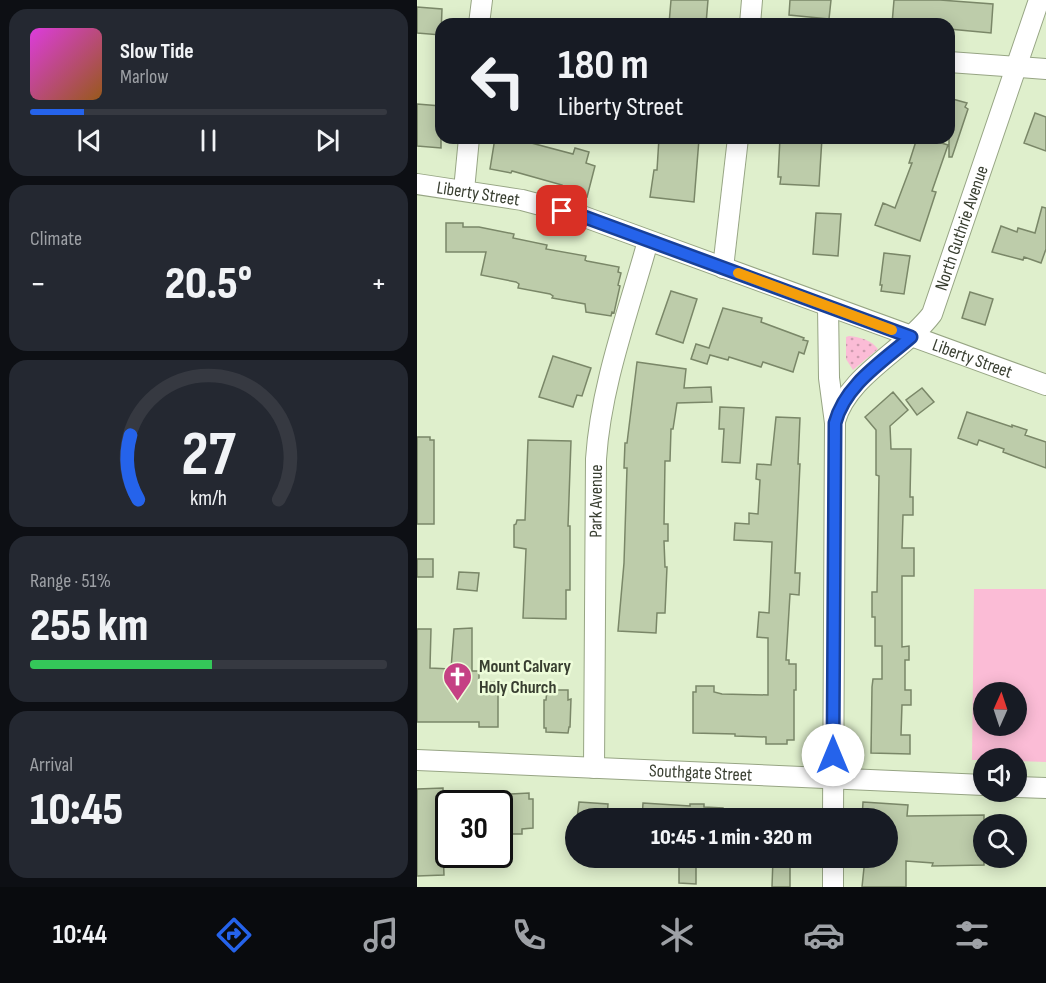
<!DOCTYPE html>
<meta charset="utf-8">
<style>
body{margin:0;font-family:"Sofia Sans Condensed",sans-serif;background:#242831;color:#f1f3f6;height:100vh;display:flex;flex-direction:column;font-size:22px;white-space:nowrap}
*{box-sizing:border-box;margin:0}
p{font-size:20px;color:#9ea1a6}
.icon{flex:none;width:33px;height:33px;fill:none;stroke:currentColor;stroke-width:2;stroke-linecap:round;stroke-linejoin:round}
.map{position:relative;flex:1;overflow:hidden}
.panel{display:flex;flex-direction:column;gap:9px;padding:9px;background:#0d0f14;width:417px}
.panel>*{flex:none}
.top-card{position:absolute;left:18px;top:18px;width:520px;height:126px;border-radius:18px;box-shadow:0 3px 15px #0003;background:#171b24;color:#f1f3f6;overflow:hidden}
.needle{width:39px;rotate:3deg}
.buttons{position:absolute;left:556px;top:682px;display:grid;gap:12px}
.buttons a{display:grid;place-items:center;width:54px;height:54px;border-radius:50%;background:#171b24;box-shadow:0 3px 15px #0003;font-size:30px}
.speed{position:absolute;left:18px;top:790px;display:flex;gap:12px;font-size:30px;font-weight:700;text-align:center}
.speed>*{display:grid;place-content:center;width:78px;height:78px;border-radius:50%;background:#171b24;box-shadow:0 3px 15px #0003;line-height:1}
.speed .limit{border:3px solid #111;border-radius:9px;background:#fff;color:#111}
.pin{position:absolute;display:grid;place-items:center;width:51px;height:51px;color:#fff;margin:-26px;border-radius:12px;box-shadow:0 3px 9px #0006}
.me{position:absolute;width:66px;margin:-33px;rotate:0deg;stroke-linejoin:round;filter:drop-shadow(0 0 4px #0008)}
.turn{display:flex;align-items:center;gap:21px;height:126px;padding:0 24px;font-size:27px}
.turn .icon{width:78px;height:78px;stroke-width:2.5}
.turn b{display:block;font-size:42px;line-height:51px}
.big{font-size:45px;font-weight:800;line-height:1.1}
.panel .tile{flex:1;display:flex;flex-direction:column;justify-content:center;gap:9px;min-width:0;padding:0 21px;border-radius:18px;background:#242831}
.panel .dial{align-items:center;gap:0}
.dial svg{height:156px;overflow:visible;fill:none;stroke:#363941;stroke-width:7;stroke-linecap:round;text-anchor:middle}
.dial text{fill:#f1f3f6;stroke:none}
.song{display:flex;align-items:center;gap:18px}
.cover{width:72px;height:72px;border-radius:9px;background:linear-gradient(135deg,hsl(300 70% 55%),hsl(30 70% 35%))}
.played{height:6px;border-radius:3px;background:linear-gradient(90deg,#2563eb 15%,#363941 15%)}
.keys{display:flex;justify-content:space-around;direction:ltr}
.heat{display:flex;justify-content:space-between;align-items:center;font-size:33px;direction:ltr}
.charge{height:9px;border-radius:4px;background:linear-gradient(90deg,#34c759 51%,#363941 0)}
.trip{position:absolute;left:148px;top:808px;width:333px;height:60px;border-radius:30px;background:#171b24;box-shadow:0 3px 15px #0003;font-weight:800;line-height:60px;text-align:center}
.dock{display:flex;height:96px;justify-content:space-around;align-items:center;background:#090b0e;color:#9ea1a6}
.dock .icon{width:42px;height:42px}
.dock .selected{color:#2563eb}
.dock b{font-size:27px;color:#f1f3f6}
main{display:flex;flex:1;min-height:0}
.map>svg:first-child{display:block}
.grass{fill:url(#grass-dots)}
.green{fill:#fbbcd6;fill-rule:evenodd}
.building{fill:#bdccaa;stroke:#7a8768;stroke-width:1.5}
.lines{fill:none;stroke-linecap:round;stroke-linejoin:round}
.minor-casing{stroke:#97a584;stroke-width:22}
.minor{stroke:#fff;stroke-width:20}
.route-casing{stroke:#184099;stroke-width:15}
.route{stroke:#2563eb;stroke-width:10}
.slow{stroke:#f59e0b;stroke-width:10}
.labels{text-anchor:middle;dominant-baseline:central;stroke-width:5;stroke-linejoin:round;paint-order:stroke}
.street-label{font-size:18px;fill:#383e30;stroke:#edfcd9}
.poi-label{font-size:18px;font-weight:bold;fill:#383e30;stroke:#edfcd9;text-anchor:start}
</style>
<main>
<section class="panel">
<div class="tile">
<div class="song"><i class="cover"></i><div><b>Slow Tide</b><p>Marlow</p></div></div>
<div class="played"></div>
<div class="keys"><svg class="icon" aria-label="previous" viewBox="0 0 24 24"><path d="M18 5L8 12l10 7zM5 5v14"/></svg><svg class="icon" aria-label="pause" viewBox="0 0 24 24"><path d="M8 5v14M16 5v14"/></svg><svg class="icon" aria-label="next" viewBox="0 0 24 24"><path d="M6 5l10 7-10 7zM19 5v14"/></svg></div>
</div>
<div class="tile"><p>Climate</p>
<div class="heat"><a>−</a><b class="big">20.5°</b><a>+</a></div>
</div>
<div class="tile dial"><svg viewBox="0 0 100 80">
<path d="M14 69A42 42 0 1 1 86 69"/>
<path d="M14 69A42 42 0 0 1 10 36" stroke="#2563eb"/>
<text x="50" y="56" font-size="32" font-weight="700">27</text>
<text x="50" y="72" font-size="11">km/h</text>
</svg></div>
<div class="tile"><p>Range · 51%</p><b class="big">255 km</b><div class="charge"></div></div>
<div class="tile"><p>Arrival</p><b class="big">10:45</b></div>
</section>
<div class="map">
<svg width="629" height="887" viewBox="0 0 629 887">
<defs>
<pattern id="grass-dots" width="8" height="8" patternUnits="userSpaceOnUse" patternTransform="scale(1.5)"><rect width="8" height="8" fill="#fbbcd6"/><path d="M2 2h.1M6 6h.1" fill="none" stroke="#cc9aae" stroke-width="1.8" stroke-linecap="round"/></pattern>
</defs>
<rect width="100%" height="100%" fill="#dfefcc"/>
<path class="grass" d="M432,336C443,337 454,340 461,349L436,370L429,359V337Z"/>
<path class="green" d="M557,589H629V762L600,761V759L555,760ZM567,693H600V726H567Z"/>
<path class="building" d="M254,0H291L289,24H252Z
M373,0H414L412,19L372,15Z
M477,0H523L576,4L574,33L532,29V24H475Z
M0,7L25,9L24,35L0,33Z
M532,98L550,103L548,107L551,109L535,157H532Z
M0,104L24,106V148L0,146Z
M618,113L629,117V151L607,143Z
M78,138H104L103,140L156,154L158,148L172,152L169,163L178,166L170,197L144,189L145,185L95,171L94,173L73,169Z
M242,138L282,139L277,202L233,197L237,170H240Z
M363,138H405L402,186L363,184L364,177H361Z
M500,138H508L531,145L515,191L519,192L503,241L458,225L466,203L478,208L495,163H492Z
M625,207L629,208V249L624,263L607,257L606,260L575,252L584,226L600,232L601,228L618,233Z
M399,213L424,214L421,256L396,254Z
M29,223H46V227H62L97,234L96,238L130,245L129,249L169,256L168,260L170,261L202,267L201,272L204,273L201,285L203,286L197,313L195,312L194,316L169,312L168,304L135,298L136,296L133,294L101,288L102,284L99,282L64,275L69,252H29Z
M467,253L493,256L487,294L464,291L465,285H463Z
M254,291L280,299L266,343L239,334Z
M553,292L576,299L568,325L545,318Z
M306,308L345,318L344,322L387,338L386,340L391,341L387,354L382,352L376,372L346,362L344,367L312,357L311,360L293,355L290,364L274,359L279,344L292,348Z
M136,356L174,368L165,396L160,395L156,407L122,397Z
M220,362L269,369L267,388L294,387L295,402L260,403L256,429H254L253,461H248L247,524H251V541H247L248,567H250L248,613H240L239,633L201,631L207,563L210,468H207L208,443H210Z
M505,388L517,402L500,415L489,400Z
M476,392L491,410L473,426L474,449H494L493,497H496V515H486L485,548H497V576H485V647L492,646V660H488V690H494V705H485L484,735H493V754L454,753L455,687L456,679H465V646H458V617H455V592H460L462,476L459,475V430L448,417Z
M303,407L327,408L323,463L305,462L307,429H302Z
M550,412L595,427V425L610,430L608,435L629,442V468L586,452L587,449L562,440L560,445L541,438Z
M359,417L383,418L381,464H383L378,573H383L382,595L373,594L369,660H372V664H379V690H377V740H370V744H349V737L318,736V734L276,733V692H279V686H297V692L305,694L351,695V638L340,637L342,612L352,613L355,542L317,540L318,523L332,524V513L341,514L343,480L339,479L340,464L354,465Z
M0,437H13V440H17V524H0Z
M111,440L154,441L151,526H153V590H149V619L106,618L109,549L97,547V525L99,524L100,520H108Z
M0,559H16V577H0Z
M42,572L62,573L60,591L40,589Z
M55,628V671H62V683L81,682V727H62V722H0V629H14L13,668L34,669L37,629Z
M130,690H151V700L154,699L153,727H152L151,733L129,732V728H127V700H129Z
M26,788V802H32V819L25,820L27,875L0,876V789Z
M112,793V799H116V828L105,829V834H92V829H89V800H94V794Z
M162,802L191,804L190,819H160Z
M446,802L491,805L490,816L567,815V865L515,866L516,863L489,861V887H445L448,858H471V819H445Z
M226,803L273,806V804H287V807L306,808V819H225Z
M356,858H373V887H355Z
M262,866H279V884L262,883Z"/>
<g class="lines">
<defs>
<g id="minor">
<path d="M62,24L65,0"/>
<path d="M333,24L335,0"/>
<path d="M532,62L629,69"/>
<path id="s1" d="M0,184L105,200L165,216L629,385"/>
<path d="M47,190L52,138"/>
<path d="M306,268L321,138"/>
<path d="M411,306L412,378L418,423L416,819"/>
<path id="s2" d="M418,421C431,375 487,351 515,314L622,0"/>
<path id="s3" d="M0,760L567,785"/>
<path id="s4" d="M177,768L179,459C184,385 211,313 231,241"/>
<path d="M600,787L629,788"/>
<path d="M416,887V858"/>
</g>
</defs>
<use href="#minor" class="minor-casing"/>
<use href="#minor" class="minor"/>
</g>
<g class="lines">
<defs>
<path id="route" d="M145,211L165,216L494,337C465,362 428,385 418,423L416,755"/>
</defs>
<use href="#route" class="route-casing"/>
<use href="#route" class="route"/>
<path class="slow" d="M321,273L475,330"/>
</g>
<defs>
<symbol id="church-pin" viewBox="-11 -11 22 30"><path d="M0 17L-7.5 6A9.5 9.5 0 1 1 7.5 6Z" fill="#c54084" stroke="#edfcd9"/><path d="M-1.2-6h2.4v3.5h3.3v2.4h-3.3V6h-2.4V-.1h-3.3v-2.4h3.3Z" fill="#fff"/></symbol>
</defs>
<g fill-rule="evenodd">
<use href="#church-pin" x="24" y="660" width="33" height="45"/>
</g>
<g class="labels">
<g class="street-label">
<text stroke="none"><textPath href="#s1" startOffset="62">Liberty Street</textPath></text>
<text stroke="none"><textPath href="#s2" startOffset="237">North Guthrie Avenue</textPath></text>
<text stroke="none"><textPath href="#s1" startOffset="584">Liberty Street</textPath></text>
<text stroke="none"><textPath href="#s4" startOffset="267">Park Avenue</textPath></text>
<text stroke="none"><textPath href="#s3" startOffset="284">Southgate Street</textPath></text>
</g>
<g class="poi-label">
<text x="62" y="666">Mount Calvary<tspan x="62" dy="21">Holy Church</tspan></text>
</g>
</g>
</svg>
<div class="buttons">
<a><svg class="needle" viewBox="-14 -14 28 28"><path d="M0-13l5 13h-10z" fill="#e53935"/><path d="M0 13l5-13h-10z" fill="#9ea1a6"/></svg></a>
<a><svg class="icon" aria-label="sound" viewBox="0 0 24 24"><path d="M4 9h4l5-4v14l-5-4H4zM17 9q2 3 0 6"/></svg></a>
<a><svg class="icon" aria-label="search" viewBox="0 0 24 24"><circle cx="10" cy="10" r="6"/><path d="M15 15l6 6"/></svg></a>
</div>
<div class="speed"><div class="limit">30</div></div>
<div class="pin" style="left:145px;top:211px;background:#d93025"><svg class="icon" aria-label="arrive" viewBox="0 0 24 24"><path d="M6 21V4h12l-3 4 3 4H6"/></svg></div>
<svg class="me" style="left:416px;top:755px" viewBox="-20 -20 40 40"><circle r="19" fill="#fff"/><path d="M0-13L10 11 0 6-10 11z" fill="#2563eb"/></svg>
<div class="trip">10:45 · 1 min · 320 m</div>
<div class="top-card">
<div class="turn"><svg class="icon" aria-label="left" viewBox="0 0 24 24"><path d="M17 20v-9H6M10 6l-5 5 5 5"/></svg><div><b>180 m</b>Liberty Street</div></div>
</div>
</div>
</main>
<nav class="dock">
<b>10:44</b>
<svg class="icon selected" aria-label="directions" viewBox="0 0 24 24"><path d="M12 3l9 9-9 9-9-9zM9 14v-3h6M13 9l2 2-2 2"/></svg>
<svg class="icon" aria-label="music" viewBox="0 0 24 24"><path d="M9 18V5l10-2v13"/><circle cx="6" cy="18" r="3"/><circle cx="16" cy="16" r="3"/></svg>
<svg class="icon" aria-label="phone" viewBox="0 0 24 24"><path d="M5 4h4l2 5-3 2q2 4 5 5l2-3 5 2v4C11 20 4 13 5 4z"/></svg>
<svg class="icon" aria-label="climate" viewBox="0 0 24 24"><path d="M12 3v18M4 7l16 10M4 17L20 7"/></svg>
<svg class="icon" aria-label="car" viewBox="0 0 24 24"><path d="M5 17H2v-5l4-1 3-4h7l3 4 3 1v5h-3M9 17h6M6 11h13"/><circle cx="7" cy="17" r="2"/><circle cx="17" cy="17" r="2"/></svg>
<svg class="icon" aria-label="filters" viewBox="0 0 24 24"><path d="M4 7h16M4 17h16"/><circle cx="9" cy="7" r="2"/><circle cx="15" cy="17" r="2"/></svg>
</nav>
